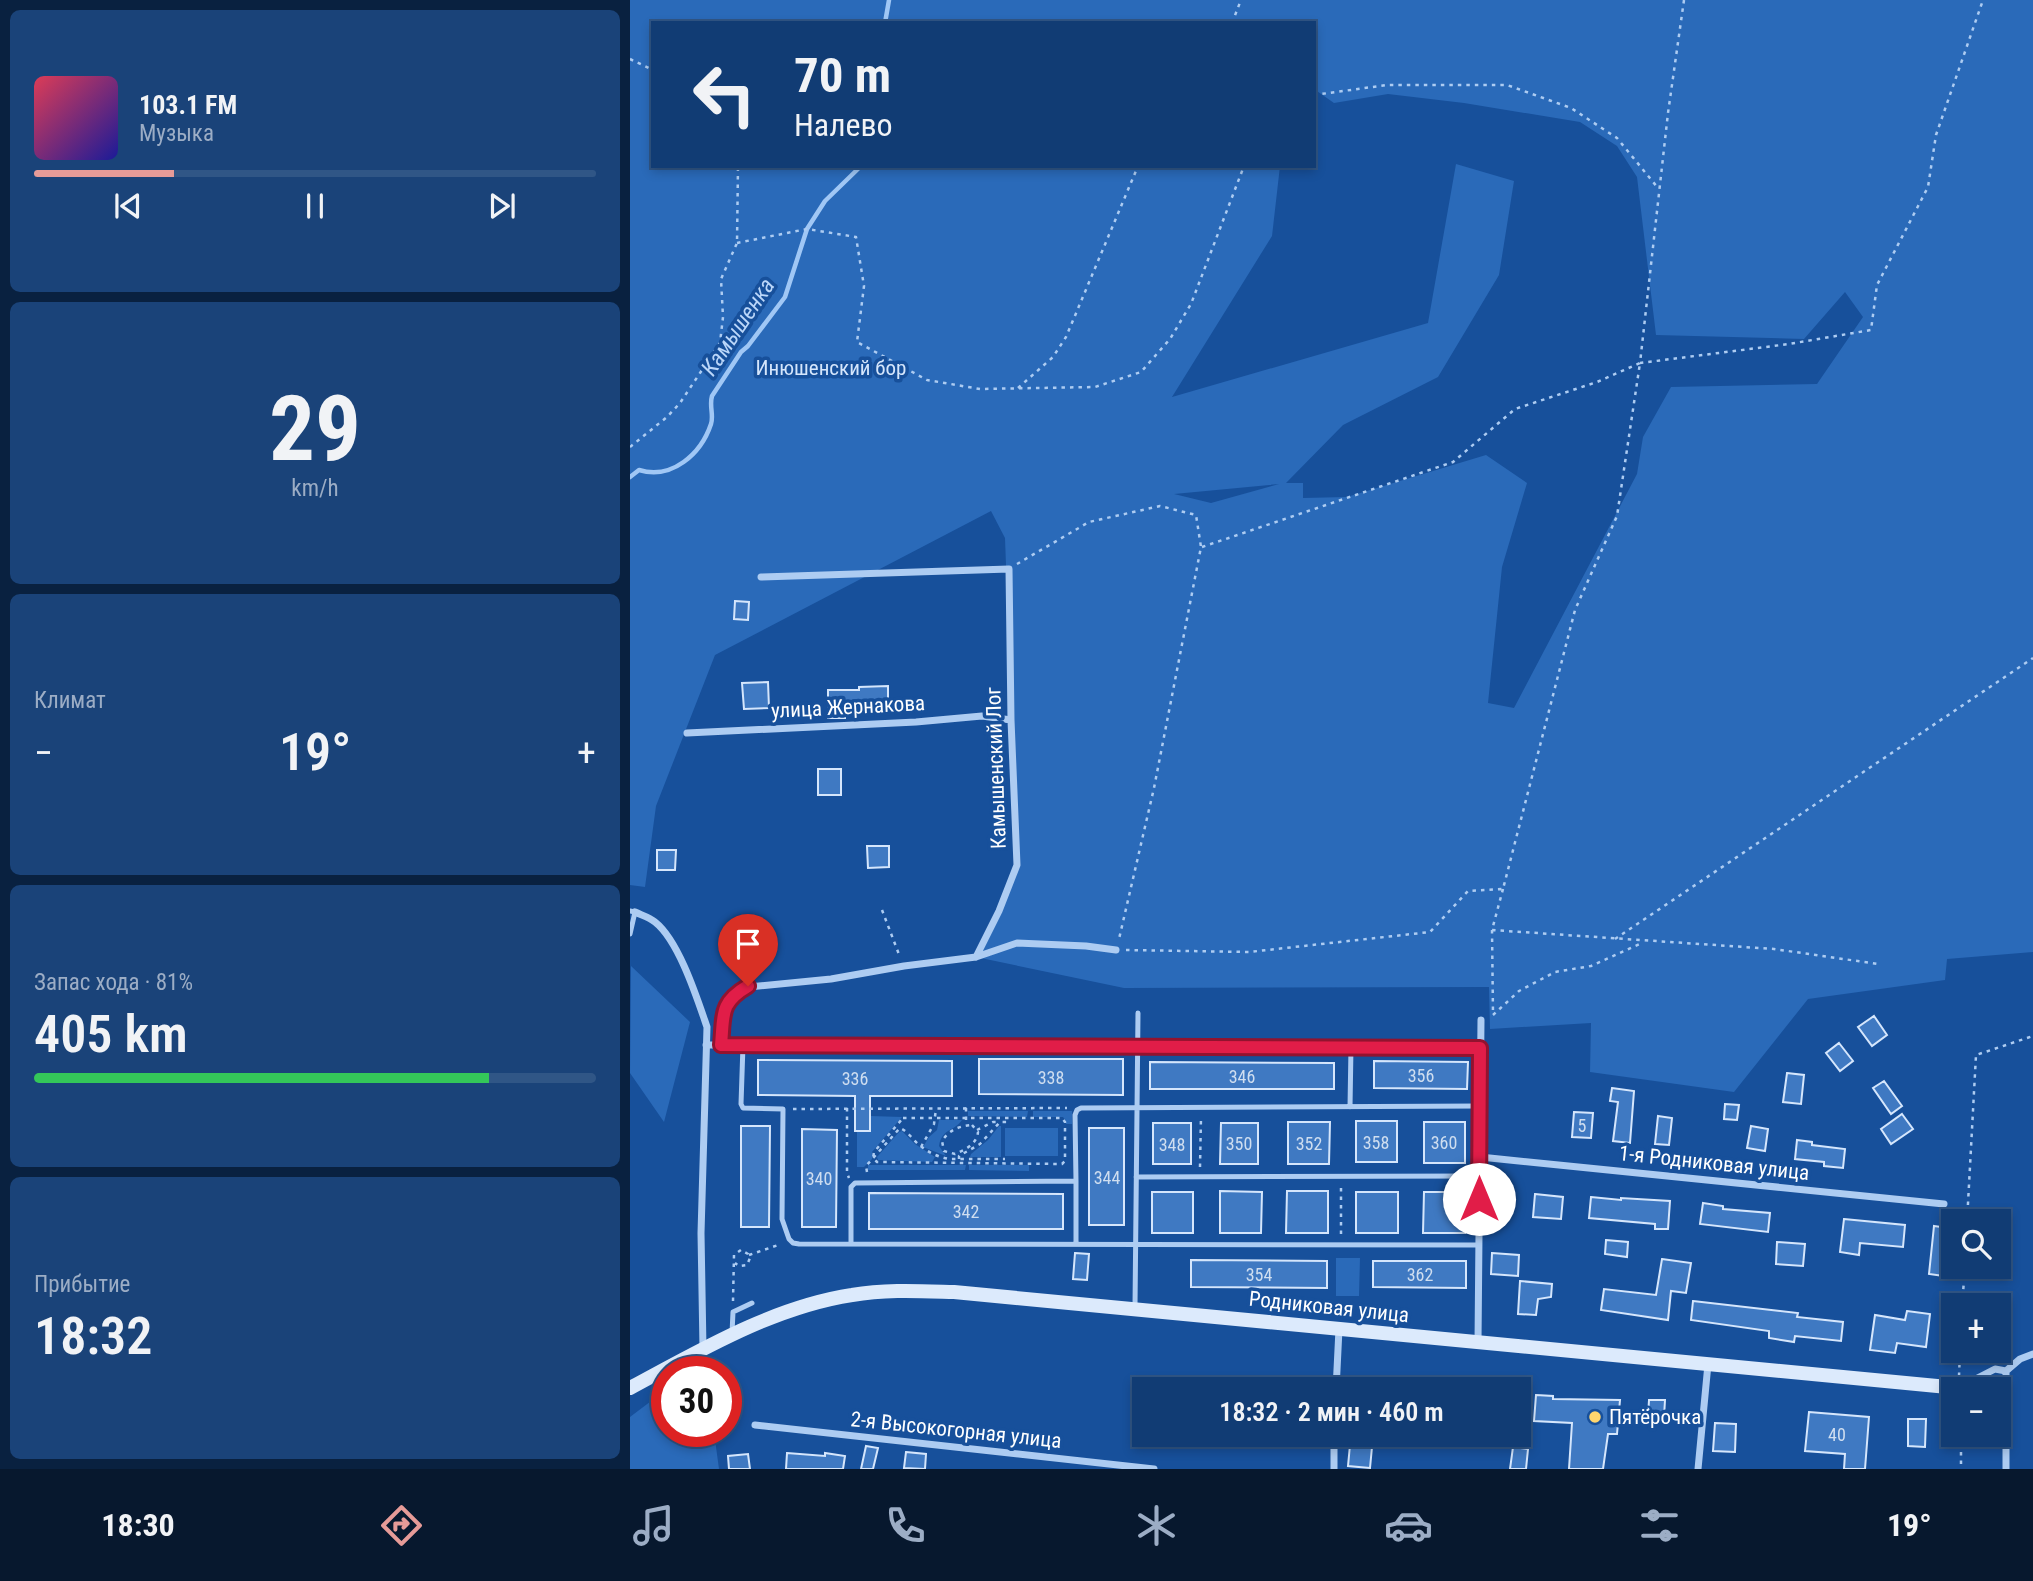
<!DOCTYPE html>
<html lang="ru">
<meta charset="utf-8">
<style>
body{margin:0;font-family:"Roboto Condensed",sans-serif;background:#1a4379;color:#f1f3f6;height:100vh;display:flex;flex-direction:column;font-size:26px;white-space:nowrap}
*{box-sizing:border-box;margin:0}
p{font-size:23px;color:#9cadc5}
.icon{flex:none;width:38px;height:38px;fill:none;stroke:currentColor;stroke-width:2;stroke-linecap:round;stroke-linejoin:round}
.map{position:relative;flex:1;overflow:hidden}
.drawer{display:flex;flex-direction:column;gap:10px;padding:10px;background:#092140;width:630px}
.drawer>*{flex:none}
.banner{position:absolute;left:21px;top:21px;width:665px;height:147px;border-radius:0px;box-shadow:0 4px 10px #0003,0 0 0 2px #305686;background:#113c74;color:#f1f3f6;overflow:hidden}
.controls{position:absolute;left:1311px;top:1209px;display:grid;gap:14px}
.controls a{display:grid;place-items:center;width:70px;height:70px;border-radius:0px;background:#113c74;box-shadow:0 4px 10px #0003,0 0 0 2px #305686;font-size:35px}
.speed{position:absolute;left:21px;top:1356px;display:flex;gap:14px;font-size:35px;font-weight:700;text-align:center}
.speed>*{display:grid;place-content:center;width:91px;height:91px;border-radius:50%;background:#113c74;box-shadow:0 4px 10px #0003,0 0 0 2px #305686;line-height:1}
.speed .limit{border:10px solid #d22;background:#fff;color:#111}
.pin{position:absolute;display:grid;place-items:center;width:60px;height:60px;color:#fff;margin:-72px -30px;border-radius:50% 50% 50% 0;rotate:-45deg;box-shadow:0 0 7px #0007}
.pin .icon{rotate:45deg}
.me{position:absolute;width:77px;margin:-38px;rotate:0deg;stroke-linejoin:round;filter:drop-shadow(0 0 5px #0008)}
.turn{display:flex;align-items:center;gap:24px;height:147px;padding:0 28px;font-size:32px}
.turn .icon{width:91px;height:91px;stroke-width:2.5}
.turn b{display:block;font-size:49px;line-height:60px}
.big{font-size:52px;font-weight:600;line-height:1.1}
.drawer .card{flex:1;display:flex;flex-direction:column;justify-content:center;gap:10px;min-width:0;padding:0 24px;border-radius:10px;background:#1a4379}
.drawer .dial{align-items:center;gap:0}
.dial b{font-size:91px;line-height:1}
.song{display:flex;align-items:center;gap:21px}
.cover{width:84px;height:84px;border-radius:10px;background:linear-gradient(135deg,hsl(350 70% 55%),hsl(240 70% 35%))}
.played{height:7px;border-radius:4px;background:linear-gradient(90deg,#e69b98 25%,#305686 25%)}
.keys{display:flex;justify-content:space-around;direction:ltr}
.heat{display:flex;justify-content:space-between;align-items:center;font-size:38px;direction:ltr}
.charge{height:10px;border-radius:5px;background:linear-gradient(90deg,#34c759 81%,#305686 0)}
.trip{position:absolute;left:502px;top:1377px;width:399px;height:70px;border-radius:0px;background:#113c74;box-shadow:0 4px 10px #0003,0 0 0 2px #305686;font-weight:600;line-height:70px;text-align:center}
.menu{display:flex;height:112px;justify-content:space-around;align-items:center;background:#07182e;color:#9cadc5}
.menu .icon{width:49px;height:49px}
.menu .current{color:#e69b98}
.menu b{font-size:32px;color:#f1f3f6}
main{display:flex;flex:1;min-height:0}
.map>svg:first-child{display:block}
.green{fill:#2a6ab9;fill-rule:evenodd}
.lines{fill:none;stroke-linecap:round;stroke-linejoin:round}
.stream{stroke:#a0c7f5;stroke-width:4.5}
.building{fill:#3f79c2;stroke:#d5e6fc;stroke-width:2}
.path{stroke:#adccf2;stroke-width:2.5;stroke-dasharray:3.5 5;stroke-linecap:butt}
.lane{stroke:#adccf2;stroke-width:5}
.street{stroke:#adccf2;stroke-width:7}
.secondary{stroke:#dceafc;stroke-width:14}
.route-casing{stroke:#92132f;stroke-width:18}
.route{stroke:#e11d48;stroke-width:12}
.poi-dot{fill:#ffd66e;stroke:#17509b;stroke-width:2.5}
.labels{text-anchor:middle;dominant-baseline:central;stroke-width:7;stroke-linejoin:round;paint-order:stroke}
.number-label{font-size:18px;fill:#cfdef0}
.park-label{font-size:21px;fill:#d5e6fc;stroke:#17509b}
.street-label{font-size:21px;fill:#fff;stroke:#17509b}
.poi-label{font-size:21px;fill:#fff;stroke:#17509b;text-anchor:start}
.water-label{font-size:23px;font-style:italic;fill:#bad6f9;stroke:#17509b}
</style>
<main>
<section class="drawer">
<div class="card">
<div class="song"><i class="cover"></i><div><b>103.1 FM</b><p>Музыка</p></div></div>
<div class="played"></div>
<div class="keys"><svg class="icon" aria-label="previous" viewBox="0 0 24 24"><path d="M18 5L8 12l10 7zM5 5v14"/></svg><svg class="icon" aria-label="pause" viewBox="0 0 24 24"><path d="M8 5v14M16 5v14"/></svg><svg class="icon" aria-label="next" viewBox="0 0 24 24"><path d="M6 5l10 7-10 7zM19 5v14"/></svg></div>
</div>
<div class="card dial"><b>29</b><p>km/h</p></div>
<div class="card"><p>Климат</p>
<div class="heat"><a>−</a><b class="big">19°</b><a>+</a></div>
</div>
<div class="card"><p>Запас хода · 81%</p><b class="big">405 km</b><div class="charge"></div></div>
<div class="card"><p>Прибытие</p><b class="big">18:32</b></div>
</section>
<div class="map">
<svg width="1403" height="1469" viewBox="0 0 1403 1469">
<rect width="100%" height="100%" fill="#17509b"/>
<path class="green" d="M0,0H1403V952L1317,959L1315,980L1178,999L1104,1092L960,1072L961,1023L860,1029L859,987L494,988L346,957L387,865L375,538L361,511L85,655L26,806L15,887L0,885ZM23,23H684V89L704,103L758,94L834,103L950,122L987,146L1007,177L1026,335L1174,339L1215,292L1233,317L1187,384L1041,387L1013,437L1007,474L884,708L858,703L872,567L897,483L856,455L717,497L673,498V483H656L713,425L808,377L869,275L884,181L826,164L798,323L542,397L642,236L650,166H23ZM649,484L581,503L544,494Z
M1,966L60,1022L34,1122L0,1073Z
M338,1111H398L397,1117L338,1116Z
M403,1111H442V1124H436V1121L433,1117H403Z
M240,1116L272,1117L242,1152V1159L234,1167H227V1131H240Z
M309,1120H332C324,1132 312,1128 309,1146L316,1156L293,1147L299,1137L307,1130Z
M369,1126H371V1157H340L341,1154L358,1140Z
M375,1128H428V1156H375Z
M272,1131L285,1144L305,1157L302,1162L248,1160L247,1157L269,1132Z
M238,1165H336L335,1170H238Z
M339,1165H399V1171L339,1170Z
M706,1258H730L729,1296H706Z
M37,1389V1432H84L89,1469H0V1417Z"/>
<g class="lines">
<path class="stream" d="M255,23L259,0
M0,477L9,470C42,480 71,454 81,424C84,415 79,406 82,396L111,352L118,346L155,297L177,229L195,201L231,166"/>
</g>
<path class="building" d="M105,601L119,602L118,620L104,619Z
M138,682L139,708L114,709L112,683Z
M258,686V713L215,714V718H198V690H229V687Z
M188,769H211V795H188Z
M237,846H259V867L238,868Z
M27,850H46L45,870H27Z
M1244,1016L1257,1035L1242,1046L1228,1027Z
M1209,1043L1223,1061L1210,1071L1196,1053Z
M349,1059H493V1095L349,1094Z
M128,1060L322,1061V1096H240V1131H225V1096L128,1095Z
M744,1061L838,1062L837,1089L744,1088Z
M520,1062L704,1063V1089H520Z
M1157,1073L1174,1075L1171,1104L1153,1102Z
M1254,1081L1272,1106L1261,1114L1243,1088Z
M982,1088L1004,1091L1000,1143L983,1141L988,1102L980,1101Z
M1095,1104L1109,1105L1107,1120L1094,1119Z
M944,1112L963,1113L961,1138L942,1137Z
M1272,1114L1283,1129L1261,1144L1251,1129Z
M1028,1116L1042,1118L1039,1145L1025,1144Z
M726,1121H767V1162H726Z
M658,1122H700L699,1164H658Z
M794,1122H835V1163H794Z
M523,1123H561V1164H523Z
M591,1123H628V1164H590Z
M111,1126H140L139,1227H111Z
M1121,1126L1138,1129L1135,1151L1117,1148Z
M459,1128H494V1225H459Z
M172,1129L207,1130L206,1227H172Z
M1167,1140L1182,1142V1145L1215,1149L1213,1168L1194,1166V1162L1165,1159Z
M590,1191L632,1192L631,1233H590Z
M657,1191H698V1233H656Z
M522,1192H563V1233H522Z
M726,1192H768V1233H726Z
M794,1192H835V1233H793Z
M239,1193L433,1194V1229H239Z
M905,1194L933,1197L931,1219L903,1217Z
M961,1197L991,1200V1198L1040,1201L1038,1229H1025V1224L959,1218Z
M1073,1203L1093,1206V1209L1140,1213L1138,1232L1070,1224Z
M1214,1219L1275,1225L1273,1247L1230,1243L1229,1255L1210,1252Z
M1304,1226L1319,1228L1314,1276L1299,1274Z
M976,1240L998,1242L997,1257L975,1254Z
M1147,1242L1175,1244L1173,1266L1146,1264Z
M445,1253L459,1254L457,1280L443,1279Z
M862,1253L889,1255L888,1276L861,1274Z
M1032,1259L1061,1263L1056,1293L1041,1291L1038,1320L971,1310L974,1289L1026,1295Z
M561,1260L697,1261V1288L561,1287Z
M743,1261H836V1288L743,1287Z
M890,1281L922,1284L921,1297L908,1299L906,1315L888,1314Z
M1063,1301L1168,1313L1167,1317L1213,1322L1211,1341L1165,1336L1164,1342L1139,1338V1331L1061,1320Z
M1277,1311L1300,1314L1296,1347L1267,1343L1265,1353L1240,1350L1245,1315L1275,1320Z
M841,1378L875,1381V1390H840Z
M906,1395L923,1396V1399L990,1400L987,1434H978L973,1469H939L942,1423L904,1421Z
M1019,1400H1035L1034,1417H1018Z
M1179,1412L1239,1417L1235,1469H1214L1215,1454L1175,1451Z
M1278,1419H1296L1295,1447L1278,1446Z
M1085,1423L1106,1424L1105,1452L1083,1451Z
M720,1445L742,1447L740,1468L718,1466Z
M236,1446L248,1448L243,1469H231Z
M883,1447L898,1449L896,1469H880Z
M276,1452L296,1454L295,1469L274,1468Z
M157,1453L195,1456V1453L215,1456L213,1469H156Z
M118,1454L120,1469H99L98,1456Z"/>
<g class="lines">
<path class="path" d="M1054,0L1038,113L1010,363L1159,344L1241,330L1247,285L1298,187L1306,135L1353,0
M602,23L611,0
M0,59L23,70
M684,95L757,85H877L941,108L987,138L1028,188
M107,243L177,229L226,237L234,286L227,342L297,380L350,389L465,387L511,372L540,339L561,304L614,166
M388,388L423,357L436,337L508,166
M0,447L37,417L50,403L90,343L93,317L91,279L107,243L108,166
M572,547L823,462L885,409L967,382L1010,363
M387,564L459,522L530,506L566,515L571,547L524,788L489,939
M873,889L862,930L1144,949L1248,964
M252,910L270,957
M862,930L863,1014
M985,939L1403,658
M496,950L619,952L800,932L838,891L873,889L945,610L987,516L1010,363
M863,1015L889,991L925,972L961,966L1012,943
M217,1108V1173L219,1178
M336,1108V1125
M163,1109L437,1108
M273,1118H432L435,1122V1161L432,1164L247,1162L243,1158L244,1152Z
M342,1125L348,1132C347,1144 335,1150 325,1154L314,1151L312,1141C319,1130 329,1126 342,1125Z
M347,1130L363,1122H369
M291,1147L304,1124L306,1109
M329,1159V1156L350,1144L370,1122H377
M570,1167L571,1117
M237,1172L236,1166L270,1128C279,1132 283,1141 292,1147C299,1153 309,1157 319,1159H375
M1337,1222L1346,1055L1403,1036
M711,1234V1185
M119,1255L151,1244
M103,1301L104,1255L111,1250L118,1254L120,1258L117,1265L109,1266L105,1263
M1332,1306L1335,1267
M1329,1376L1330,1351
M1331,1435V1469"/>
<path class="lane" d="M0,911L5,912L0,934
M91,1045L851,1048
M113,1045L111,1104L113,1108L153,1109L152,1219L159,1239L163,1243L169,1244L849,1245
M720,1107L721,1047
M506,1177L849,1176
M446,1181L445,1115L447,1110L451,1108L850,1106
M221,1244V1187L225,1183L446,1181V1244
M505,1306L508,1013
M102,1333L103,1312L122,1303"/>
<path class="street" d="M131,577L379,569L381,720L387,865L369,911L346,957
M57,733L286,722L352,716L381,720
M5,912C11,915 19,917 25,922C49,941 67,998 77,1027L71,1233L73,1349
M76,1045H91L95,1005L104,994L118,987L201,979L274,966L346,957L387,943L456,946L486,950
M850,1157L1314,1204
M848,1342L851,1020
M1328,1388L1365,1369L1376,1371L1390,1359L1403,1354
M706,1390L709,1329
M125,1425L524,1469
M704,1469V1435
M1068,1469L1078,1364
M1376,1469V1371"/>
<path class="secondary" d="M0,1388C69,1351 143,1307 222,1295C256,1289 290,1291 324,1292L1328,1388"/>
</g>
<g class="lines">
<defs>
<path id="route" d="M118,986C89,1003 94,1015 91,1045L850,1048L849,1199"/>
</defs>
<use href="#route" class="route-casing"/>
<use href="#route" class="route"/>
</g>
<circle class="poi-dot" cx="965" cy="1417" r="7"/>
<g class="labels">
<g class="number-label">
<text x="791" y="1075">356</text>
<text x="612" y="1076">346</text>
<text x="421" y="1077">338</text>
<text x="225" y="1078">336</text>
<text x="952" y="1125">5</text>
<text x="746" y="1142">358</text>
<text x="814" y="1142">360</text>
<text x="609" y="1143">350</text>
<text x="679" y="1143">352</text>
<text x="542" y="1144">348</text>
<text x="477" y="1177">344</text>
<text x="189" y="1178">340</text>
<text x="336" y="1211">342</text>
<text x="629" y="1274">354</text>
<text x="790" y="1274">362</text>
<text x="1207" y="1434">40</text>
</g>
<g class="park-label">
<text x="201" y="368">Инюшенский бор</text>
</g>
<g class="street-label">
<text transform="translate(218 707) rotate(-3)">улица Жернакова</text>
<text transform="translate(366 768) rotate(-92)">Камышенский Лог</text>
<text transform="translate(1084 1163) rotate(6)">1-я Родниковая улица</text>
<text transform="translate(699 1307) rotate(6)">Родниковая улица</text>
<text transform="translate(326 1430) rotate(6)">2-я Высокогорная улица</text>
</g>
<g class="poi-label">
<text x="979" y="1417">Пятёрочка</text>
</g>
<g class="water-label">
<text transform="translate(108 327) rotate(-56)">Камышенка</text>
</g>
</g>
</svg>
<div class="controls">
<a><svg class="icon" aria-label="search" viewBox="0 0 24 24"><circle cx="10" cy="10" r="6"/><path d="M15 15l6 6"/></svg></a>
<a>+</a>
<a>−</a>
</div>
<div class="speed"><div class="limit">30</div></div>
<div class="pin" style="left:118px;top:986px;background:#d93025"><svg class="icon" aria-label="arrive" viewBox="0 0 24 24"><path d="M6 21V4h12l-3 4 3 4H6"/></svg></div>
<svg class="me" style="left:849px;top:1199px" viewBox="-20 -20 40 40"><circle r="19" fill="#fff"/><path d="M0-13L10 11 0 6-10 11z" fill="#e11d48"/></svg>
<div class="trip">18:32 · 2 мин · 460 m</div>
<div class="banner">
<div class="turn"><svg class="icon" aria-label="left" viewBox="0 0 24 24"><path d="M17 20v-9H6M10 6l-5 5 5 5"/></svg><div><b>70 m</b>Налево</div></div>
</div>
</div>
</main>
<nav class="menu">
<b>18:30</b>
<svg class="icon current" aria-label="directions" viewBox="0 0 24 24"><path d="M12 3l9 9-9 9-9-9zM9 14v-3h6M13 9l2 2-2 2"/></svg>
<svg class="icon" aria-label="music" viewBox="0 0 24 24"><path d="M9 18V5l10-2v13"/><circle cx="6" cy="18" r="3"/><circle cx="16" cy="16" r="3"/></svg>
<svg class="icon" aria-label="phone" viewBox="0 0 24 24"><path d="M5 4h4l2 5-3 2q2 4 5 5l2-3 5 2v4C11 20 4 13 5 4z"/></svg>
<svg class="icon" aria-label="climate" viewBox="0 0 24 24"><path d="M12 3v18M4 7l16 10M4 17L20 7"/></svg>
<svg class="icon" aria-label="car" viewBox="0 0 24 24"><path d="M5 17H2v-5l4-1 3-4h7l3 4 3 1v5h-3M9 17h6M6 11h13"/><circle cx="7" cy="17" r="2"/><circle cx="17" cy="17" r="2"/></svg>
<svg class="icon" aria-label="filters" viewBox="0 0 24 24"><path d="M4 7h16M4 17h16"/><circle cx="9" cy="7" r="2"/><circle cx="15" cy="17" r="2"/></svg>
<b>19°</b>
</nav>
